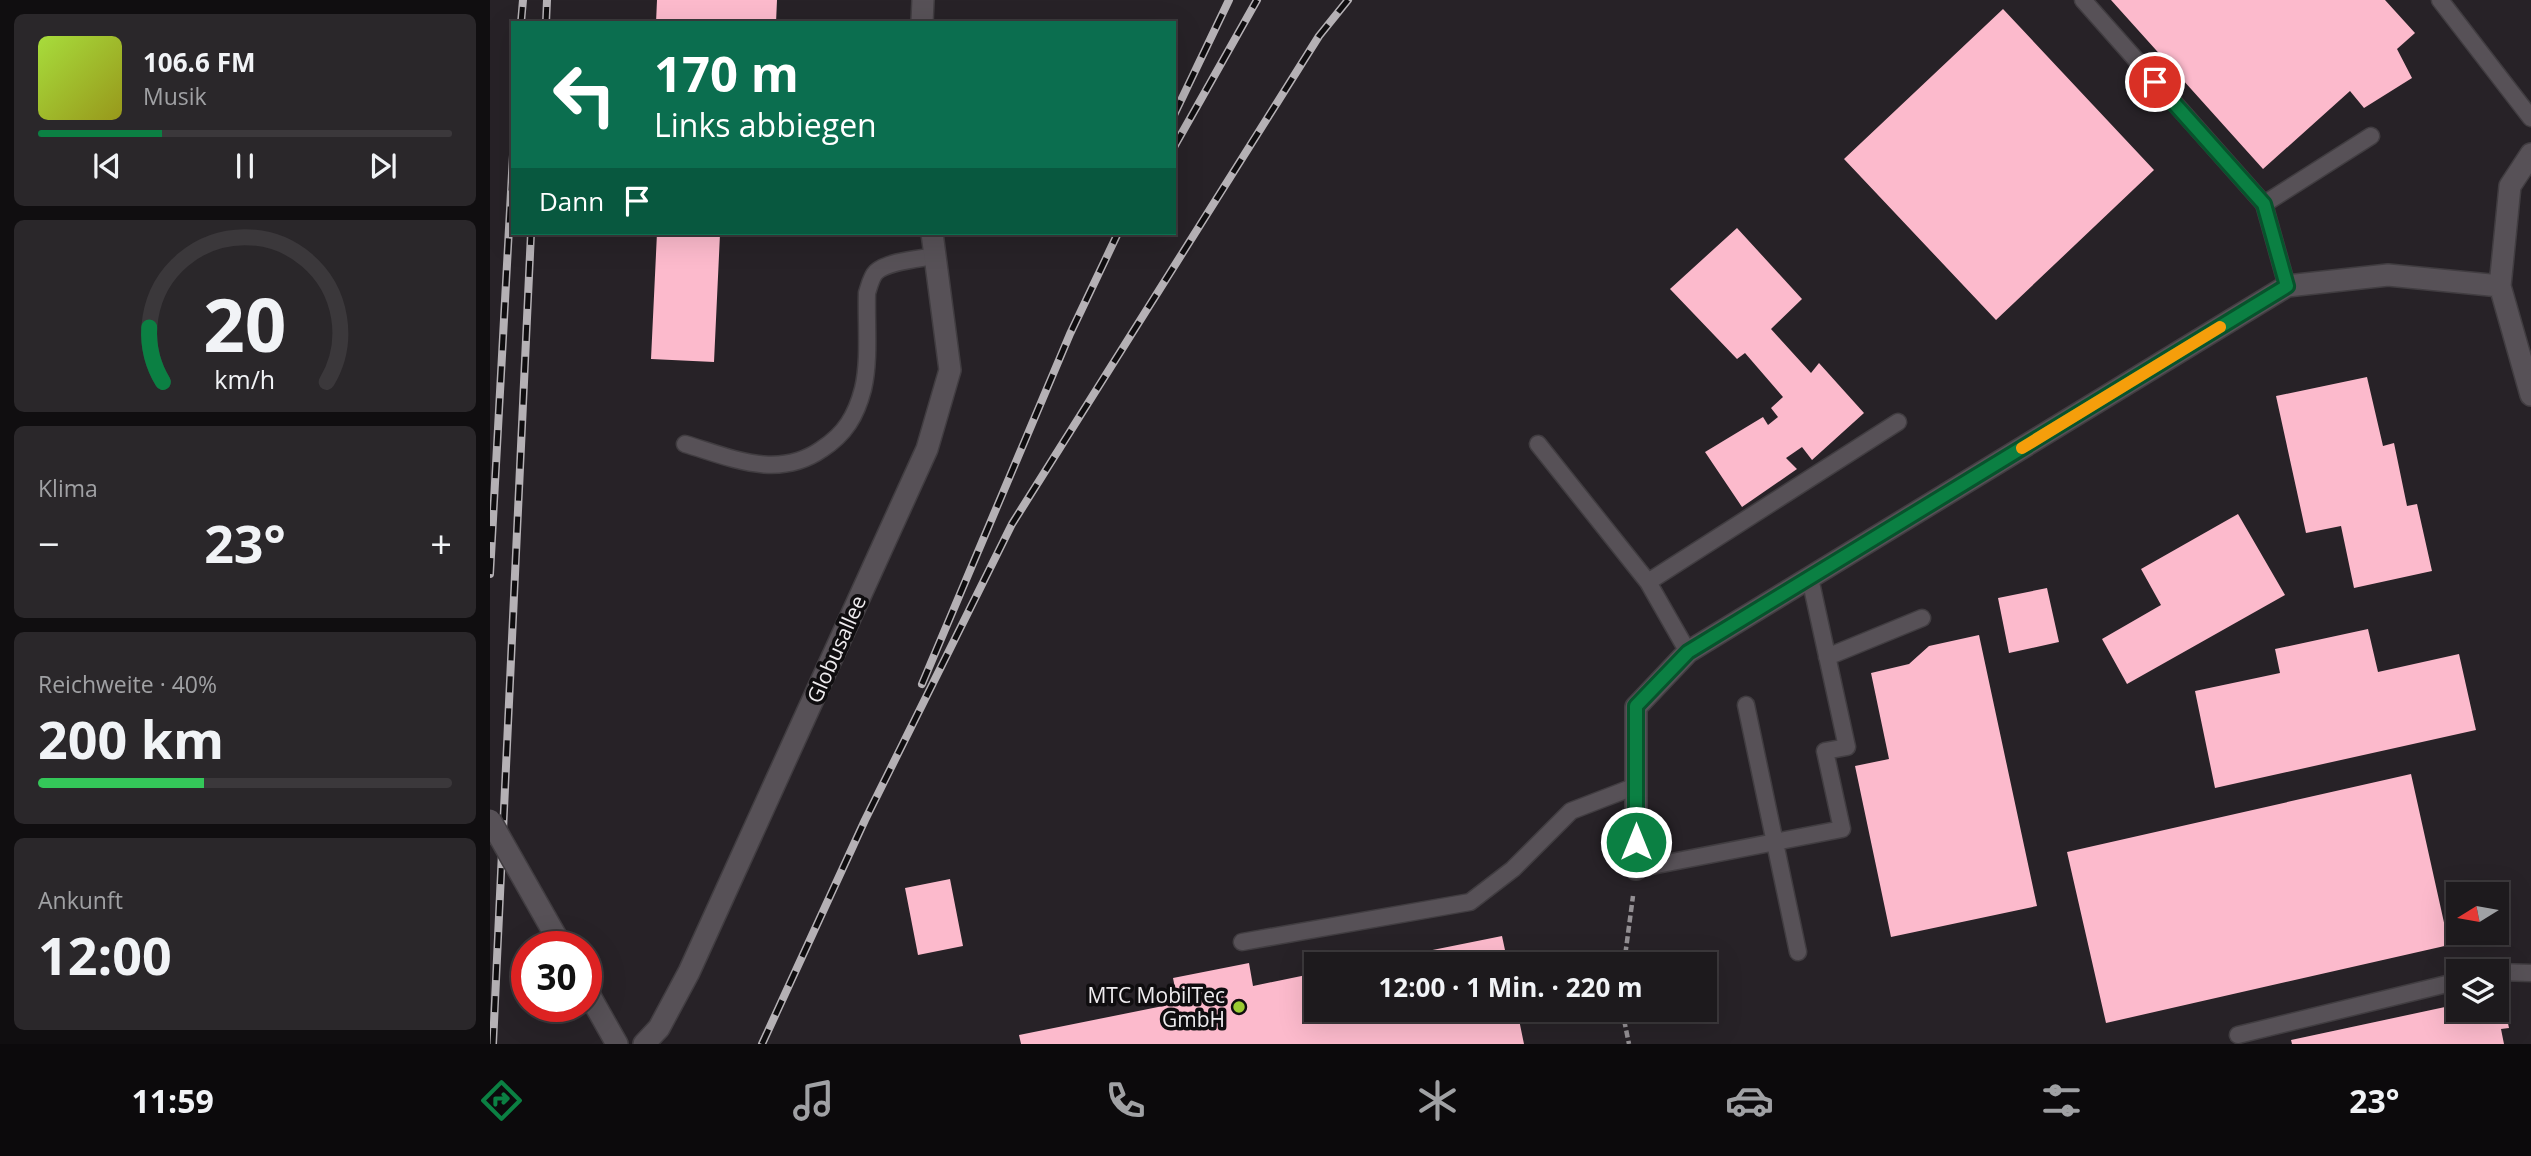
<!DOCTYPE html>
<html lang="de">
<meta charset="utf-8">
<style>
body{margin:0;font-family:"Open Sans",sans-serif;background:#2a272a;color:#f1f3f6;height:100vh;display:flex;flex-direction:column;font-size:26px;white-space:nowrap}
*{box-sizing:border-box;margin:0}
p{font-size:23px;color:#a0a1a4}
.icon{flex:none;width:38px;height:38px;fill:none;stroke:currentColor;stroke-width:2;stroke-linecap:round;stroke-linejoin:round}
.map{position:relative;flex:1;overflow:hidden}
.sheet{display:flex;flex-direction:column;gap:14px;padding:14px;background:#100e10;width:490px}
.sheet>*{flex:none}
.guide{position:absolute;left:21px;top:21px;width:665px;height:214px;border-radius:0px;box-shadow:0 7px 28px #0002,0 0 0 2px #3b383b;background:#0b6e4f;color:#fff;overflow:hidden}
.needle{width:46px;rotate:259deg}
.fabs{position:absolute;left:1956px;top:882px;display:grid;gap:14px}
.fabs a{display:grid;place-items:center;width:63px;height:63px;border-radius:0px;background:#1d1a1d;box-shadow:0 7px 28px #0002,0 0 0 2px #3b383b;font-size:35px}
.speed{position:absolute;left:21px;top:931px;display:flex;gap:14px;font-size:35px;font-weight:700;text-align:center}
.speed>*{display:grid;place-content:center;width:91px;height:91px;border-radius:50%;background:#1d1a1d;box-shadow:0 7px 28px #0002,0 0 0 2px #3b383b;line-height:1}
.speed .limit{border:10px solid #d22;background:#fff;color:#111}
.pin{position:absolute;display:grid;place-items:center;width:60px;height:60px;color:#fff;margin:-30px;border:4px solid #fff;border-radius:50%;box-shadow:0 2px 7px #0007}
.me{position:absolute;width:77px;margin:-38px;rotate:0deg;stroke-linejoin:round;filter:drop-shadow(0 0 5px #0008)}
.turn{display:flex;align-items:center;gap:24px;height:147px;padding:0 28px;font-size:32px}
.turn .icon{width:91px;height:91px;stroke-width:2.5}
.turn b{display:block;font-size:49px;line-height:60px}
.then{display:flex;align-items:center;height:66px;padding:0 28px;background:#0003;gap:14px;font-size:26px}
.big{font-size:52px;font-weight:700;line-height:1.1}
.sheet .card{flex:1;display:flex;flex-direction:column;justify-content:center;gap:10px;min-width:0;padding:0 24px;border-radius:10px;background:#2a272a}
.sheet .dial{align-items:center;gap:0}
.dial svg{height:182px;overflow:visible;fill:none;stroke:#3b383b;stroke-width:7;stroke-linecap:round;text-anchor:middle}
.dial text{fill:#f1f3f6;stroke:none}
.song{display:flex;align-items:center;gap:21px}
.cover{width:84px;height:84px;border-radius:10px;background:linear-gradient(135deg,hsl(80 70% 55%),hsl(60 70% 35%))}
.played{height:7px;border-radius:4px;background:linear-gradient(90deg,#0b8043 30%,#3b383b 30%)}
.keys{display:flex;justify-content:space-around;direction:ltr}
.heat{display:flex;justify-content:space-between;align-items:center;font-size:38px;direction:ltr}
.charge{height:10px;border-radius:5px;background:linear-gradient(90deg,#34c759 40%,#3b383b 0)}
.trip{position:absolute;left:814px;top:952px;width:413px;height:70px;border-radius:0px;background:#1d1a1d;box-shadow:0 7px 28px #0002,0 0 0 2px #3b383b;font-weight:700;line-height:70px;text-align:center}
.dock{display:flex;height:112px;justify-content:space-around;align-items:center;background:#0c0a0c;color:#a0a1a4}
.dock .icon{width:49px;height:49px}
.dock .current{color:#0b8043}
.dock b{font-size:32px;color:#f1f3f6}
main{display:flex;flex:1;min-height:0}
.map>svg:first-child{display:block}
.building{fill:#fcbacc}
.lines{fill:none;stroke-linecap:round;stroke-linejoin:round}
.lane-casing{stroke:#413d41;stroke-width:19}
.street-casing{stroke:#413d41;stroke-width:24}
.path{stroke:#938f93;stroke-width:4.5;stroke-dasharray:7 3.5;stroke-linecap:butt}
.lane{stroke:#575157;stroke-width:16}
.street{stroke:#575157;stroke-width:21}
.rail-casing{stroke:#b5b1b5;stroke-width:8}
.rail{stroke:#0f0d0f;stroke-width:5;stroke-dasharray:16;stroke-linecap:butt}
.street-bridge-casing{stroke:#413d41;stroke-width:24;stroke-linecap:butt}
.street-bridge{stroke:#575157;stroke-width:21}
.route-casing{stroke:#07532c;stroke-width:18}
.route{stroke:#0b8043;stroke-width:12}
.slow{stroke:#f59e0b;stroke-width:12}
.poi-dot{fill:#9bcb33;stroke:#0f0d0f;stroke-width:2.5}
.labels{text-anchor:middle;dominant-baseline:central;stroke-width:7;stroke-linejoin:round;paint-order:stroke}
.street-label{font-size:21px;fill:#efecef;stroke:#0f0d0f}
.poi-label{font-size:21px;fill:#efecef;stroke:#0f0d0f;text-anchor:end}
</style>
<main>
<section class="sheet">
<div class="card">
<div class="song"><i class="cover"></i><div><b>106.6 FM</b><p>Musik</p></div></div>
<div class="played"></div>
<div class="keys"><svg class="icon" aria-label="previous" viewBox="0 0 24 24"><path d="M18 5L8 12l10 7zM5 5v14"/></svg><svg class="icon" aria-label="pause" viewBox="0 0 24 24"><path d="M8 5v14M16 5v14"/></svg><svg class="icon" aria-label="next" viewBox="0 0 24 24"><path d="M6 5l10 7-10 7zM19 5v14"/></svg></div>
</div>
<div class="card dial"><svg viewBox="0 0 100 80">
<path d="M14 69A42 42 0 1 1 86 69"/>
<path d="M14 69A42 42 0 0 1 8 45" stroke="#0b8043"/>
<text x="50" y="56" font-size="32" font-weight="700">20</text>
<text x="50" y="72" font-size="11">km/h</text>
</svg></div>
<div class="card"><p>Klima</p>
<div class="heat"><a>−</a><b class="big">23°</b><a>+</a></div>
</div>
<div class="card"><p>Reichweite · 40%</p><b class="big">200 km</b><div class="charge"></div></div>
<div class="card"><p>Ankunft</p><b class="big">12:00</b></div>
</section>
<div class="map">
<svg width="2041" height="1044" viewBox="0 0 2041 1044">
<rect width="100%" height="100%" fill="#272227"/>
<path class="building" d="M167,0H287L286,23H166Z
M1621,0H1895L1925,33L1907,49L1922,78L1874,108L1860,91L1773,169Z
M1513,9L1664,170L1506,320L1354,159Z
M1247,228L1312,299L1281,329L1321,373L1329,363L1374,413L1322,460L1312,447L1296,458L1307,469L1252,507L1215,452L1273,417L1278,425L1288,417L1281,408L1293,397L1255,353L1247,359L1180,289Z
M167,233L230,234L224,362L161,359Z
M1877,377L1893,446L1904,443L1917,506L1927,504L1942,571L1864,588L1851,526L1816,533L1786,396Z
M1748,514L1795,595L1637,684L1612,639L1671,605L1651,569Z
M1557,588L1569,642L1519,653L1508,598Z
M1878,629L1888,672L1969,654L1986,730L1725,788L1705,691L1790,673L1785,649Z
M1489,635L1547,906L1401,937L1365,766L1399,759L1381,673L1419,664L1439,646Z
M1921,774L1959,945L1616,1023L1577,852Z
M460,879L473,946L428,955L415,888Z
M1012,936L1018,964H878V963Z
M759,963L763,986L826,973V1010H1027L1034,1044H531L529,1035L688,1003L683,978Z
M2012,995L2019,1028L2011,1029L2014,1044H1802L1801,1040L1969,1004V1010H2007V996Z"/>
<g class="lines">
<defs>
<path id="lane" d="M1593,0L1774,204
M1950,0L2041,118
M1797,286L1774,204L1881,136
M195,444C242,458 288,480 332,449C355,434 366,416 373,389C380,360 376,323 377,293C379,287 381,277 386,272C398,261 429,259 445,256
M1048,444L1158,582
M1198,652L1158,582L1408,422
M1337,657L1432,618
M1256,705L1308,952
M1146,869L1352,829L1335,751L1357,747L1320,578
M752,942L980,902L1023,869L1081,811L1146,786
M2007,972L2041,973
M1748,1035L1969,981"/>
<path id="street" d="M432,23L433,0
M2041,154L2020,186L2010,286L2041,395
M1146,869V707L1198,652L1797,286L1898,275L2010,286
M96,989L127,1044
M154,1044L169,1028L199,972L437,449L460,370L442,233"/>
</defs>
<use href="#lane" class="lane-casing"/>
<use href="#street" class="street-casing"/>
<path class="path" d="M1134,964L1143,896
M1132,1010L1139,1044"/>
<use href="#lane" class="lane"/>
<use href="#street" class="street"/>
<defs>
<path id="rail" d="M31,23L33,0
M56,23L57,0
M684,115L739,0
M684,147L767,0
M0,574L23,155
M432,684L580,334L628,233
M3,1044L41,233
M272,1044L375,820L522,524L829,36L858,0"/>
</defs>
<use href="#rail" class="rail-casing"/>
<use href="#rail" class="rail"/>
<defs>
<path id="street-bridge" d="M0,820L72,947"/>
</defs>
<use href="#street-bridge" class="street-bridge-casing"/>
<use href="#street-bridge" class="street-bridge"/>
</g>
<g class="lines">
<defs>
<path id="route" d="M1146,842V706L1198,652L1797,286L1774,204L1665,82"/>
</defs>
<use href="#route" class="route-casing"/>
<use href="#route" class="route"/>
<path class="slow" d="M1532,448L1730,327"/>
</g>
<circle class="poi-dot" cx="749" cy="1007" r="7"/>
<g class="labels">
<g class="street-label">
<text transform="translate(346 649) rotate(-66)">Globusallee</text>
</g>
<g class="poi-label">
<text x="735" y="995">MTC MobilTec<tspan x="735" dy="24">GmbH</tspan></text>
</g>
</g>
</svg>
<div class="fabs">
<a><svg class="needle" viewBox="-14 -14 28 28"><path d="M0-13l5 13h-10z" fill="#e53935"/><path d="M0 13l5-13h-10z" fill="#a0a1a4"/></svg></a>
<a><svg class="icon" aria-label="layers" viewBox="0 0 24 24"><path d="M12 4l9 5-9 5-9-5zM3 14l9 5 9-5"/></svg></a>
</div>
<div class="speed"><div class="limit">30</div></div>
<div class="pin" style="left:1665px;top:82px;background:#d93025"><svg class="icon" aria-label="arrive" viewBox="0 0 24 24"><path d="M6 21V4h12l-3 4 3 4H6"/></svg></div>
<svg class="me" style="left:1146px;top:842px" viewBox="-20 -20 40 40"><circle r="17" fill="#0b8043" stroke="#fff" stroke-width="3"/><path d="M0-11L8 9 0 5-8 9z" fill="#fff"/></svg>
<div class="trip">12:00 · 1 Min. · 220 m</div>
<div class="guide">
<div class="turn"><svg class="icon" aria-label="left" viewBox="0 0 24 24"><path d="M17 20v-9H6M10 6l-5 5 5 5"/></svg><div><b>170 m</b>Links abbiegen</div></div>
<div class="then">Dann<svg class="icon" aria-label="arrive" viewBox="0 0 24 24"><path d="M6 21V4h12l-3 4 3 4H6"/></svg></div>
</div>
</div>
</main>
<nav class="dock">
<b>11:59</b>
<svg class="icon current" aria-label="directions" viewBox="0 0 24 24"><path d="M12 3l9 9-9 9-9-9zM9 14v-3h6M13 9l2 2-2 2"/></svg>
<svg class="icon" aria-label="music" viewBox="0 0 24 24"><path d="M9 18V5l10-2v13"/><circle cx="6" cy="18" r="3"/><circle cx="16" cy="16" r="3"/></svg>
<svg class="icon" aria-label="phone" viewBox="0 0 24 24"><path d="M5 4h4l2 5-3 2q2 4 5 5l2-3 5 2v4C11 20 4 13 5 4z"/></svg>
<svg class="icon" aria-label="climate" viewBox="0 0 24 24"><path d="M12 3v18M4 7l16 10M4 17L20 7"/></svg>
<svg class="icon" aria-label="car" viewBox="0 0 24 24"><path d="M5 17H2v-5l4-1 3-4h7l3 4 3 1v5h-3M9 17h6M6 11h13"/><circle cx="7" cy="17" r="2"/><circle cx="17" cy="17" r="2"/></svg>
<svg class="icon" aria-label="filters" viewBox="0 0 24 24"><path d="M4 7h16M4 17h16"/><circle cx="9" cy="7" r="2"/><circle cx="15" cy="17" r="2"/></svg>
<b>23°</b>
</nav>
